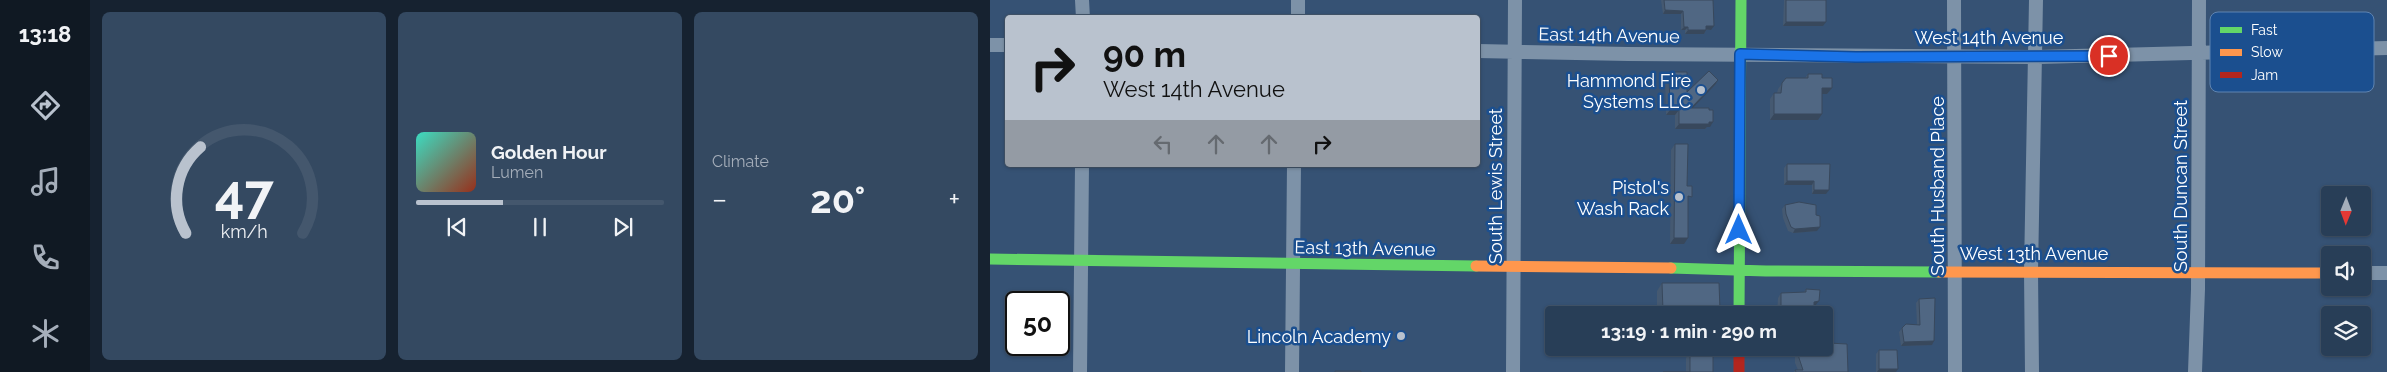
<!DOCTYPE html>
<meta charset="utf-8">
<style>
body{margin:0;font-family:Raleway,sans-serif;background:#344961;color:#f1f3f6;height:100vh;display:flex;flex-direction:column;font-size:19px;white-space:nowrap}
*{box-sizing:border-box;margin:0}
p{font-size:16px;color:#a5aeba}
.icon{flex:none;width:28px;height:28px;fill:none;stroke:currentColor;stroke-width:2;stroke-linecap:round;stroke-linejoin:round}
.map{position:relative;flex:1;overflow:hidden}
.side{display:flex;flex-direction:column;gap:12px;padding:12px;background:#162230;width:900px}
.side>*{flex:none}
.guide{position:absolute;left:15px;top:15px;width:475px;height:152px;border-radius:5px;box-shadow:0 1px 4px #0004,0 0 0 1px #44576d;background:#b9c2ce;color:#111;overflow:hidden}
.needle{width:32px;rotate:181deg}
.tools{position:absolute;left:1331px;top:186px;display:grid;gap:10px}
.tools a{display:grid;place-items:center;width:50px;height:50px;border-radius:5px;background:#283e57;box-shadow:0 1px 4px #0004,0 0 0 1px #44576d;font-size:25px}
.speed{position:absolute;left:15px;top:291px;display:flex;gap:10px;font-size:25px;font-weight:700;text-align:center}
.speed>*{display:grid;place-content:center;width:65px;height:65px;border-radius:50%;background:#283e57;box-shadow:0 1px 4px #0004,0 0 0 1px #44576d;line-height:1}
.speed .limit{border:2px solid #111;border-radius:8px;background:#fff;color:#111}
.pin{position:absolute;display:grid;place-items:center;width:42px;height:42px;color:#fff;margin:-21px;border:2px solid #fff;border-radius:50%;box-shadow:0 1px 5px #0007}
.me{position:absolute;width:55px;margin:-28px;rotate:0deg;stroke-linejoin:round;filter:drop-shadow(0 0 4px #0008)}
.turn{display:flex;align-items:center;gap:18px;height:105px;padding:0 15px;font-size:22px}
.turn .icon{width:65px;height:65px;stroke-width:2.5}
.turn b{display:block;font-size:35px;line-height:42px}
.lanes{display:flex;align-items:center;height:48px;padding:0 15px;background:#0003;justify-content:center;gap:25px;direction:ltr}
.lanes .off{opacity:.35}
.big{font-size:38px;font-weight:700;line-height:1.1}
.side .tile{flex:1;display:flex;flex-direction:column;justify-content:center;gap:8px;min-width:0;padding:0 18px;border-radius:8px;background:#344961}
.side .dial{align-items:center;gap:0}
.dial svg{height:130px;overflow:visible;fill:none;stroke:#44576d;stroke-width:7;stroke-linecap:round;text-anchor:middle}
.dial text{fill:#f1f3f6;stroke:none}
.song{display:flex;align-items:center;gap:15px}
.cover{width:60px;height:60px;border-radius:8px;background:linear-gradient(135deg,hsl(170 70% 55%),hsl(10 70% 35%))}
.played{height:5px;border-radius:2px;background:linear-gradient(90deg,#b9c2ce 35%,#44576d 35%)}
.keys{display:flex;justify-content:space-around;direction:ltr}
.heat{display:flex;justify-content:space-between;align-items:center;font-size:28px;direction:ltr}
.side .tiles{flex:1;display:grid;gap:12px;grid-template-columns:repeat(3,1fr)}
.trip{position:absolute;left:555px;top:306px;width:288px;height:50px;border-radius:5px;background:#283e57;box-shadow:0 1px 4px #0004,0 0 0 1px #44576d;font-weight:700;line-height:50px;text-align:center}
main{display:flex;flex:1;min-height:0}
.tabs{display:flex;flex-direction:column;width:90px;justify-content:space-around;align-items:center;background:#101923;color:#a5aeba}
.tabs .icon{width:35px;height:35px}
.tabs .active{color:#b9c2ce}
.tabs b{font-size:22px;color:#f1f3f6}
.map>svg:first-child{display:block}
.lines{fill:none;stroke-linecap:round;stroke-linejoin:round}
.street{stroke:#7d92a8;stroke-width:14}
.fast{stroke:#63d668;stroke-width:11}
.slow{stroke:#ff974d;stroke-width:11}
.jam{stroke:#b3261e;stroke-width:11}
.wall{fill:#455971}
.shaded-wall{fill:#38485c}
.building{fill:#506783;stroke:#38485c}
.route-casing{stroke:#114b97;stroke-width:12}
.route{stroke:#1a73e8;stroke-width:9}
.poi-dot{fill:#b9c2ce;stroke:#1b4f8f;stroke-width:2}
.labels{text-anchor:middle;dominant-baseline:central;stroke-width:5;stroke-linejoin:round;paint-order:stroke}
.street-label{font-size:18px;fill:#fff;stroke:#1b4f8f}
.poi-label{font-size:18px;fill:#fff;stroke:#1b4f8f;text-anchor:end}
.key{fill:#1b4f8f;stroke:#5f84b1;stroke-width:1}
.key-label{font-size:14px;fill:#fff}
</style>
<main>
<nav class="tabs">
<b>13:18</b>
<svg class="icon active" aria-label="directions" viewBox="0 0 24 24"><path d="M12 3l9 9-9 9-9-9zM9 14v-3h6M13 9l2 2-2 2"/></svg>
<svg class="icon" aria-label="music" viewBox="0 0 24 24"><path d="M9 18V5l10-2v13"/><circle cx="6" cy="18" r="3"/><circle cx="16" cy="16" r="3"/></svg>
<svg class="icon" aria-label="phone" viewBox="0 0 24 24"><path d="M5 4h4l2 5-3 2q2 4 5 5l2-3 5 2v4C11 20 4 13 5 4z"/></svg>
<svg class="icon" aria-label="climate" viewBox="0 0 24 24"><path d="M12 3v18M4 7l16 10M4 17L20 7"/></svg>
</nav>
<section class="side">
<div class="tiles">
<div class="tile dial"><svg viewBox="0 0 100 80">
<path d="M14 69A42 42 0 1 1 86 69"/>
<path d="M14 69A42 42 0 0 1 23 16" stroke="#b9c2ce"/>
<text x="50" y="56" font-size="32" font-weight="700">47</text>
<text x="50" y="72" font-size="11">km/h</text>
</svg></div>
<div class="tile">
<div class="song"><i class="cover"></i><div><b>Golden Hour</b><p>Lumen</p></div></div>
<div class="played"></div>
<div class="keys"><svg class="icon" aria-label="previous" viewBox="0 0 24 24"><path d="M18 5L8 12l10 7zM5 5v14"/></svg><svg class="icon" aria-label="pause" viewBox="0 0 24 24"><path d="M8 5v14M16 5v14"/></svg><svg class="icon" aria-label="next" viewBox="0 0 24 24"><path d="M6 5l10 7-10 7zM19 5v14"/></svg></div>
</div>
<div class="tile"><p>Climate</p>
<div class="heat"><a>−</a><b class="big">20°</b><a>+</a></div>
</div>
</div>
</section>
<div class="map">
<svg width="1397" height="372" viewBox="0 0 1397 372">
<rect width="100%" height="100%" fill="#365274"/>
<g class="lines">
<path class="street" d="M92,0L93,18
M964,0L965,372
M308,18V0
M0,45H18
M488,51L638,54L1047,57L1397,48
M1372,273H1397
M90,372L92,165
M302,372L304,165
M523,372L525,0
M1042,372L1041,271L1046,0
M1205,372L1208,289L1209,0"/>
<path class="fast" d="M0,259L486,266
M681,268L776,271L949,272
M749,315L751,0"/>
<path class="slow" d="M486,266L681,268
M949,272L1340,273"/>
<path class="jam" d="M749,348V372"/>
</g>
<path class="wall" d="M671,0H723L721,30H716L714,34H695V30H691V14H673Z
M794,0H836L833,26H793Z
M679,72L697,92L728,80L725,85L702,108L720,127H717L715,129H685V115H676L675,77Z
M818,74L832,78L842,88L837,94H832L828,120H780V99L784,93H787L788,89L796,78H815Z
M685,144L697,186L698,202L694,244H680L681,150Z
M797,164H840L836,194H822V185H794V168Z
M795,205L826,215L827,231L803,233L798,231L793,218L792,209Z
M672,283L730,310L727,315H667V291Z
M816,289L825,306H824V315H792V314H787L788,298L791,293L814,292Z
M929,299L942,345L911,346L909,332L912,328L927,325L926,303Z
M838,343L858,372H804L805,370H808L805,363V348H834Z
M889,350L906,372H886V354Z
M700,352L723,372H696V358Z"/>
<path class="shaded-wall" d="M675,10L693,11L691,14H673Z
M796,22H836L833,26H793Z
M716,26H724L721,30L713,29Z
M694,27H698L695,30H691Z
M698,30H716L714,34H695Z
M728,80L725,85L698,113L701,108Z
M832,88H842L837,94H828Z
M680,110H689L685,115H676Z
M784,114H832L828,120H780Z
M723,122L720,127H717L715,129H685L689,124Z
M797,181H824L822,185H794Z
M824,190H839L836,194H822Z
M830,227L827,231L803,233L805,229Z
M684,238H698L694,244H680Z
M829,301L825,306L820,307L824,302Z
M791,308H795L792,314H787Z
M730,310L727,315H709L712,311Z
M673,311L676,312L674,315H670Z
M944,341L942,345L911,346L914,342Z
M889,369H908L906,372H887Z"/>
<path class="building" d="M674,0H723L724,26H716V30H698V27H694L693,11L675,10Z
M796,0H836V22H796Z
M719,71L728,80L701,108H719V110H723V122H719V124H689V110H680L679,72H697V92Z
M818,74H832V78H842V88H832V114H784V93H791L792,83L796,78H818Z
M685,144H698L697,186H702V197L698,196V238H684Z
M797,164H840L839,190H824V181H797Z
M809,202L826,205V215L830,216V227L805,229L801,227L796,214L795,205Z
M672,283H729L730,310L712,311V315H676V312L673,311Z
M816,289L830,290L829,301L824,302V315H795V308H791V293L816,292Z
M945,298L944,341L914,342L912,328L916,324L930,325L929,299Z
M834,319H839L838,343L857,344L858,372H806L805,370H813L809,358L808,348H834Z
M889,350H907L908,369H889Z
M700,352L723,353V372H673H700Z
M345,371H371V372H345Z"/>
<g class="lines">
<defs>
<path id="route" d="M749,230L750,54L866,57L1119,56"/>
</defs>
<use href="#route" class="route-casing"/>
<use href="#route" class="route"/>
</g>
<g class="poi-dot">
<circle cx="711" cy="90" r="5"/>
<circle cx="689" cy="197" r="5"/>
<circle cx="411" cy="336" r="5"/>
</g>
<g class="labels">
<g class="street-label">
<text transform="translate(619 35) rotate(1)">East 14th Avenue</text>
<text x="999" y="37">West 14th Avenue</text>
<text transform="translate(505 186) rotate(-90)">South Lewis Street</text>
<text transform="translate(947 186) rotate(-90)">South Husband Place</text>
<text transform="translate(1190 186) rotate(-90)">South Duncan Street</text>
<text transform="translate(375 248) rotate(1)">East 13th Avenue</text>
<text x="1044" y="253">West 13th Avenue</text>
</g>
<g class="poi-label">
<text x="701" y="80">Hammond Fire<tspan x="701" dy="21">Systems LLC</tspan></text>
<text x="679" y="187">Pistol's<tspan x="679" dy="21">Wash Rack</tspan></text>
<text x="401" y="336">Lincoln Academy</text>
</g>
</g>
<rect x="1220" y="12" width="164" height="80" rx="8" class="key"/>
<rect x="1230" y="27" width="22" height="6" fill="#63d668"/>
<rect x="1230" y="49" width="22" height="7" fill="#ff974d"/>
<rect x="1230" y="72" width="22" height="6" fill="#b3261e"/>
<g class="key-label">
<text x="1261" y="35">Fast</text>
<text x="1261" y="57">Slow</text>
<text x="1261" y="80">Jam</text>
</g>
</svg>
<div class="tools">
<a><svg class="needle" viewBox="-14 -14 28 28"><path d="M0-13l5 13h-10z" fill="#e53935"/><path d="M0 13l5-13h-10z" fill="#a5aeba"/></svg></a>
<a><svg class="icon" aria-label="sound" viewBox="0 0 24 24"><path d="M4 9h4l5-4v14l-5-4H4zM17 9q2 3 0 6"/></svg></a>
<a><svg class="icon" aria-label="layers" viewBox="0 0 24 24"><path d="M12 4l9 5-9 5-9-5zM3 14l9 5 9-5"/></svg></a>
</div>
<div class="speed"><div class="limit">50</div></div>
<div class="pin" style="left:1119px;top:56px;background:#d93025"><svg class="icon" aria-label="arrive" viewBox="0 0 24 24"><path d="M6 21V4h12l-3 4 3 4H6"/></svg></div>
<svg class="me" style="left:749px;top:230px" viewBox="-20 -20 40 40"><path d="M0-17L14 15 0 8-14 15z" fill="#1a73e8" stroke="#fff" stroke-width="4"/></svg>
<div class="trip">13:19 · 1 min · 290 m</div>
<div class="guide">
<div class="turn"><svg class="icon" aria-label="right" viewBox="0 0 24 24"><path d="M7 20v-9h11M14 6l5 5-5 5"/></svg><div><b>90 m</b>West 14th Avenue</div></div>
<div class="lanes"><svg class="icon off" aria-label="left" viewBox="0 0 24 24"><path d="M17 20v-9H6M10 6l-5 5 5 5"/></svg><svg class="icon off" aria-label="ahead" viewBox="0 0 24 24"><path d="M12 20V5M6 11l6-6 6 6"/></svg><svg class="icon off" aria-label="ahead" viewBox="0 0 24 24"><path d="M12 20V5M6 11l6-6 6 6"/></svg><svg class="icon" aria-label="right" viewBox="0 0 24 24"><path d="M7 20v-9h11M14 6l5 5-5 5"/></svg></div>
</div>
</div>
</main>
